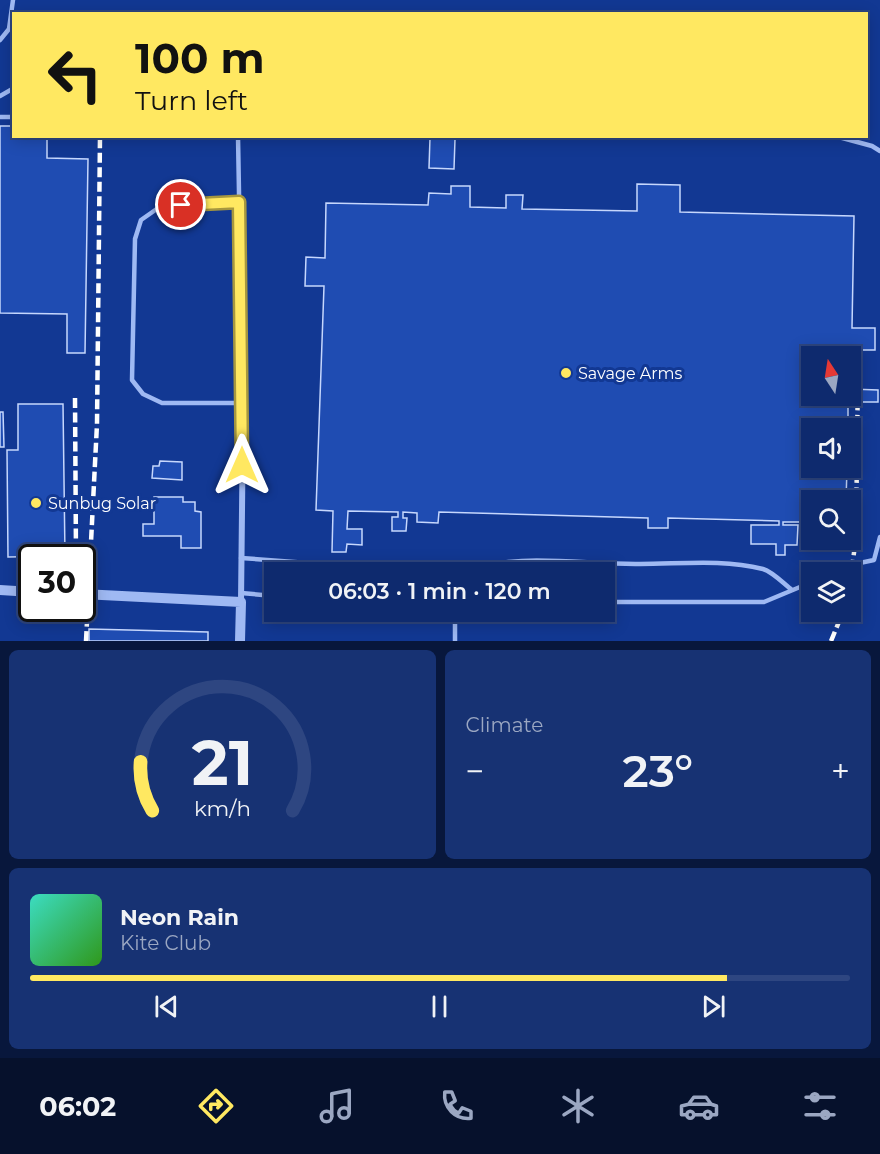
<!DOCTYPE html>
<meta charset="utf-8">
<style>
body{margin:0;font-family:Montserrat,sans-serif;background:#173273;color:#f1f3f6;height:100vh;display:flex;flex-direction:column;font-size:22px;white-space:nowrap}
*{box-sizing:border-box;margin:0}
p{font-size:20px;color:#9ba7c2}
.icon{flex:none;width:33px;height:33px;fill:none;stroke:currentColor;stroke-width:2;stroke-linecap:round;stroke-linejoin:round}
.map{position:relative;height:641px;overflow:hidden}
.side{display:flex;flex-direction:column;gap:9px;padding:9px;background:#08173c;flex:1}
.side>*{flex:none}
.top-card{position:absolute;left:12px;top:12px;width:856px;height:126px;border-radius:0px;box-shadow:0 3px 15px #0003,0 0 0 2px #2e4681;background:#ffe861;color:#111;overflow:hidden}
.needle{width:39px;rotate:348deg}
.buttons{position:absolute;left:801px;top:346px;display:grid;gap:12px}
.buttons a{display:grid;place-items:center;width:60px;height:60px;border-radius:0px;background:#0e2a6e;box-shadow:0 3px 15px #0003,0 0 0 2px #2e4681;font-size:30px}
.speed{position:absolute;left:18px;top:544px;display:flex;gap:12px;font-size:30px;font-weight:700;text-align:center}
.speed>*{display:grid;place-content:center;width:78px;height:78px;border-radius:50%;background:#0e2a6e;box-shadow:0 3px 15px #0003,0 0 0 2px #2e4681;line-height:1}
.speed .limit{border:3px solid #111;border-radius:9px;background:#fff;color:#111}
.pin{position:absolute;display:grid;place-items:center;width:51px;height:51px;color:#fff;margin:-26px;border:3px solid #fff;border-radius:50%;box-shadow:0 2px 6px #0007}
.me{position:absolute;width:66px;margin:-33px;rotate:0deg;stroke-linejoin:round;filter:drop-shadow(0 0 4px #0008)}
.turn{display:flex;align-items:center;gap:21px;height:126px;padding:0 24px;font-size:27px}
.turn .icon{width:78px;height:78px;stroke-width:2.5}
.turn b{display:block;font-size:42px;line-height:51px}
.big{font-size:45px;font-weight:600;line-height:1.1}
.side .widget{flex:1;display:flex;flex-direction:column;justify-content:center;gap:9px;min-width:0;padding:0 21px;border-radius:9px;background:#173273}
.side .dial{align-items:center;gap:0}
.dial svg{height:156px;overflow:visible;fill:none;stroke:#2e4681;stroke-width:7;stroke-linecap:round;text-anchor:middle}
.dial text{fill:#f1f3f6;stroke:none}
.song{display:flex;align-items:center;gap:18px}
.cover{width:72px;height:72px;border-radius:9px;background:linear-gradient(135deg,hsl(170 70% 55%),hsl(110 70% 35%))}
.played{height:6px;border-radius:3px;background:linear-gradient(90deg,#ffe861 85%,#2e4681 85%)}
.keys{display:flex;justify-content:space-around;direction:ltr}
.heat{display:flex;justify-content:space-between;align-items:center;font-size:33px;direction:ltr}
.side .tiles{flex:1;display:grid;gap:9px;grid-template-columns:1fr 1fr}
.widget:last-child{grid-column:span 2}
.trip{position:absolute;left:264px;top:562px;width:351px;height:60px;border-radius:0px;background:#0e2a6e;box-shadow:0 3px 15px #0003,0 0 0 2px #2e4681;font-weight:600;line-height:60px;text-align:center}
.menu{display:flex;height:96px;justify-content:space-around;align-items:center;background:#06112c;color:#9ba7c2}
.menu .icon{width:42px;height:42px}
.menu .active{color:#ffe861}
.menu b{font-size:27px;color:#f1f3f6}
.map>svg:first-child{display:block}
.building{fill:#1f4cb2;stroke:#c6d7fd;stroke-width:1.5}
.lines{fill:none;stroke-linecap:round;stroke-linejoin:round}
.service{stroke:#9fb9f3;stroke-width:4.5}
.minor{stroke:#9fb9f3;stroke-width:6}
.tertiary{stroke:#9fb9f3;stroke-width:10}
.rail{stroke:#fff;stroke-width:4.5;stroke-dasharray:10 4.5;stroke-linecap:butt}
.route-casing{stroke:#a6973f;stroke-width:15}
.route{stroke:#ffe861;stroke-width:10}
.poi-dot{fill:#ffe861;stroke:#123893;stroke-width:2}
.labels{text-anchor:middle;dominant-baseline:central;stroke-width:6;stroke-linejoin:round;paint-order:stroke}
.poi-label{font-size:16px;fill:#fff;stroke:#123893;text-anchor:start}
</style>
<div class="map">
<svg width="880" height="641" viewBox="0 0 880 641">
<rect width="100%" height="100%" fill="#123893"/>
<path class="building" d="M0,126H14V136H47V158L88,159L85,353H67V314L0,313Z
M430,138L455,139L454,169L429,168Z
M637,184L680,185V212L854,216L852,328H875V350H850V357H812V396H850V389L878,390V402H848V429H812V468H847L846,501H812V522H783V525H798L797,545H785V555H776V544H751V525H779V521L668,518V528H648V518L439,512L438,523L417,522V513L403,512V518H407L406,531H392V517H398V512L348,511L347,529H362V545L347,544L346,552H332L333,511L316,510L324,286H305L306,257L325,258L326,203L428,205L429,193L451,194V186H470V207L506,208V195H523L522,209L637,211Z
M18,404H63L65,556L8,557L7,450H18Z
M0,412H3L4,447H0Z
M160,461L182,462V480L152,478L153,466H159Z
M154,497H183V502H195V511L201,512V548H181V536H143V524H154Z
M89,629L208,632V641H89Z"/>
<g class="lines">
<path class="service" d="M0,40L9,29L13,0
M0,96L14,88
M0,117H14
M238,136L243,419
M835,136L872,146L880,151
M239,202L161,206L141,220L135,239L132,380L143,394L162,403H242
M241,558L443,573
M459,573C516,551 581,565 640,564C682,564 722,559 763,569C773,572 784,584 792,590
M833,573L855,564L874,560L880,537
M241,593L274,596
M604,602H764L812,582
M455,612V641"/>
<path class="minor" d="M241,602L243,419"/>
<path class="tertiary" d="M0,590L32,592
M82,594L241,602L240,641"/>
<path class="rail" d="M75,398L76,558
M850,584L856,537L858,366
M86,641L97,424L100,136
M831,641L843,612"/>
</g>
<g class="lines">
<defs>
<path id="route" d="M181,205L239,202L242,465"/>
</defs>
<use href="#route" class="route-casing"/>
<use href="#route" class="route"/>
</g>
<g class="poi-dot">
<circle cx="566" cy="373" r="6"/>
<circle cx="36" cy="503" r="6"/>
</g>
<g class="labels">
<g class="poi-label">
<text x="578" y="373">Savage Arms</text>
<text x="48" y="503">Sunbug Solar</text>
</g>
</g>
</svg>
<div class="buttons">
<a><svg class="needle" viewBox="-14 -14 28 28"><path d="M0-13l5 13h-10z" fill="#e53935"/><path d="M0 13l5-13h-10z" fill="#9ba7c2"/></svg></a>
<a><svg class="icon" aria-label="sound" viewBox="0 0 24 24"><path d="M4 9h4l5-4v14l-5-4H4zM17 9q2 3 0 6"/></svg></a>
<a><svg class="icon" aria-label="search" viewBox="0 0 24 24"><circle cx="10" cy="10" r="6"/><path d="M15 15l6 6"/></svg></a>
<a><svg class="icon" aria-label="layers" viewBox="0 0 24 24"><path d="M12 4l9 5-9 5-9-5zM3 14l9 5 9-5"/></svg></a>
</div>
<div class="speed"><div class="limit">30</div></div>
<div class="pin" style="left:181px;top:205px;background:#d93025"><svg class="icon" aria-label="arrive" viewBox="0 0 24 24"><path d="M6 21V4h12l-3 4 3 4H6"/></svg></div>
<svg class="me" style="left:242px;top:465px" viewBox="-20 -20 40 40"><path d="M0-17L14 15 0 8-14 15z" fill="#ffe861" stroke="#fff" stroke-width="4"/></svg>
<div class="trip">06:03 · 1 min · 120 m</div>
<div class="top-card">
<div class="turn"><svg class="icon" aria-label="left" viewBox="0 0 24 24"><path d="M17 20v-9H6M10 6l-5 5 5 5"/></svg><div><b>100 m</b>Turn left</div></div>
</div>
</div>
<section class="side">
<div class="tiles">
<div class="widget dial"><svg viewBox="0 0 100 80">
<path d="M14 69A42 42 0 1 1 86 69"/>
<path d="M14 69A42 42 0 0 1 8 44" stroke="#ffe861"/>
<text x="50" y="56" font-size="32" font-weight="700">21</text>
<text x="50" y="72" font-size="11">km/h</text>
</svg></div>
<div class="widget"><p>Climate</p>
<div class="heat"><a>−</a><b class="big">23°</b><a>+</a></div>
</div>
<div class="widget">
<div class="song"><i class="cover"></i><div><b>Neon Rain</b><p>Kite Club</p></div></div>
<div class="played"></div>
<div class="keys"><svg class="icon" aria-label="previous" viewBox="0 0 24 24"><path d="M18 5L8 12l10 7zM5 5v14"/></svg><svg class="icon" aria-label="pause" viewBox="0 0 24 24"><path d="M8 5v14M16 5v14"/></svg><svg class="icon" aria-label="next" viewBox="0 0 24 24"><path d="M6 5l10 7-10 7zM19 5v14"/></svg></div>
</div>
</div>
</section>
<nav class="menu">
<b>06:02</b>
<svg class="icon active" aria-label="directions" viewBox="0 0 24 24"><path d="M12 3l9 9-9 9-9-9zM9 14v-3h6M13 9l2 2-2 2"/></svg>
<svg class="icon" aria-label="music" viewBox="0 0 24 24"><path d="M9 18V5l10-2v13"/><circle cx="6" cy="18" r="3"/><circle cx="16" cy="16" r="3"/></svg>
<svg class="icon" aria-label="phone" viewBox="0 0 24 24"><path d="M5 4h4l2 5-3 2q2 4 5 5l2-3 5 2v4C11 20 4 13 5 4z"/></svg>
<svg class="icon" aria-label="climate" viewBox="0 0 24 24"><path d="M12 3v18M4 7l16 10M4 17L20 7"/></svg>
<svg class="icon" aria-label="car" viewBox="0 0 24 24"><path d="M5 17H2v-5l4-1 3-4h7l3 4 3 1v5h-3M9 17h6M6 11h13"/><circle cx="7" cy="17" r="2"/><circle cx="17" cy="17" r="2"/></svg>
<svg class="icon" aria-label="filters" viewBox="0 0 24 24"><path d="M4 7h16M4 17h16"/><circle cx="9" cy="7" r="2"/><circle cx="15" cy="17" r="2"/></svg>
</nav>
